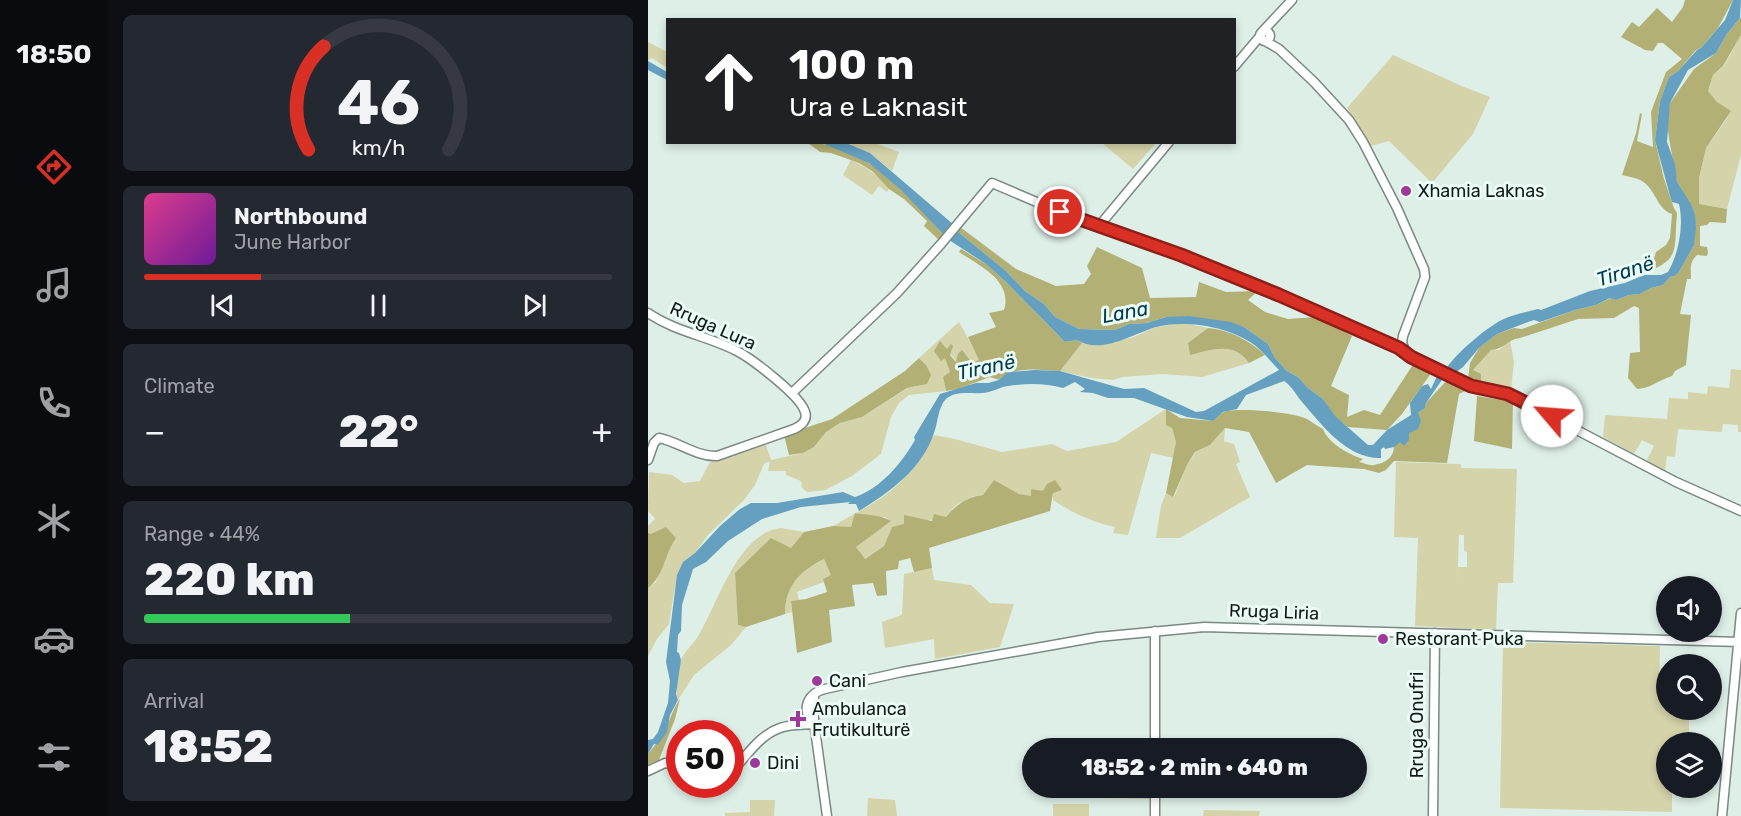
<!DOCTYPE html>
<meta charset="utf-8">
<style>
body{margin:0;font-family:Rubik,sans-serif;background:#242831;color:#f1f3f6;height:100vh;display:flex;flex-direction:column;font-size:22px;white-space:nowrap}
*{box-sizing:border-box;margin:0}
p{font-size:20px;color:#9ea1a6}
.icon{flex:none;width:33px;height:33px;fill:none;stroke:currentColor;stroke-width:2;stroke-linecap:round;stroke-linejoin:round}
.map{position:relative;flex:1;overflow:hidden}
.details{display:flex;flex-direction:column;gap:15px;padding:15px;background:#0d0f14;width:540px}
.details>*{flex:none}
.banner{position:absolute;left:18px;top:18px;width:570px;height:126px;border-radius:0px;box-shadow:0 3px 9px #0003;background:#202124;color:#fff;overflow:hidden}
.tools{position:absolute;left:1008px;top:576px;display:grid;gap:12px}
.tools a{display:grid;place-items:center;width:66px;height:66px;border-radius:50%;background:#171b24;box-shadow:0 3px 9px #0003;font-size:30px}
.speed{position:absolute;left:18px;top:720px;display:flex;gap:12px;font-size:30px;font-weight:700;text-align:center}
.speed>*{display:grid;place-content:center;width:78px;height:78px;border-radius:50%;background:#171b24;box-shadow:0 3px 9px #0003;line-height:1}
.speed .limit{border:9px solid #d22;background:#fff;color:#111}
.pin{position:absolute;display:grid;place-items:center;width:51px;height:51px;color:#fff;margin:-26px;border:3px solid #fff;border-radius:50%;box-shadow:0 2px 6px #0007}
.me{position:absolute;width:66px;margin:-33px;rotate:297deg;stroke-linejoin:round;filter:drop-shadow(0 0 4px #0008)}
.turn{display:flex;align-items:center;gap:21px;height:126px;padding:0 24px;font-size:27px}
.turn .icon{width:78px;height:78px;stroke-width:2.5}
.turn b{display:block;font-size:42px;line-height:51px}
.big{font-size:45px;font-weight:800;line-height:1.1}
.details .tile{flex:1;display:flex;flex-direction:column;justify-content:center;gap:9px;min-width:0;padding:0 21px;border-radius:9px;background:#242831}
.details .dial{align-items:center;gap:0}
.dial svg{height:156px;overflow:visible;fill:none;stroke:#363941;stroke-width:7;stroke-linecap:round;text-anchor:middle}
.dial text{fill:#f1f3f6;stroke:none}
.song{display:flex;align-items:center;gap:18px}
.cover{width:72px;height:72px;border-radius:9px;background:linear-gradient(135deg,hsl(330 70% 55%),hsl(280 70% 35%))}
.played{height:6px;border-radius:3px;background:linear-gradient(90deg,#d93025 25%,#363941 25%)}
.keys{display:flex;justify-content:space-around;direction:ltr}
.heat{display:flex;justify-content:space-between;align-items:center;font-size:33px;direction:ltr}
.charge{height:9px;border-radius:4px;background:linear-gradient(90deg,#34c759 44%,#363941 0)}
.trip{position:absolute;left:374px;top:738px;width:345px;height:60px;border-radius:30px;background:#171b24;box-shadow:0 3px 9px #0003;font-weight:800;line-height:60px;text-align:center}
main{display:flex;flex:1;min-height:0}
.tab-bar{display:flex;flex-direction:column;width:108px;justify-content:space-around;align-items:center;background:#090b0e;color:#9ea1a6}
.tab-bar .icon{width:42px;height:42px}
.tab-bar .current{color:#d93025}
.tab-bar b{font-size:27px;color:#f1f3f6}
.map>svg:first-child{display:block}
.green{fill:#d5d3a9;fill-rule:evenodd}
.forest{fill:#b3b075}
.water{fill:#65a0c0}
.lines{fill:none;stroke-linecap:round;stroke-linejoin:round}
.secondary-casing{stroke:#798983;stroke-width:11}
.secondary{stroke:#fff;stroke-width:8}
.route-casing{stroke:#8d1f18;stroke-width:15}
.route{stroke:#d93025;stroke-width:10}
.poi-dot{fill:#9f389b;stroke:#eafcf5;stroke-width:2}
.labels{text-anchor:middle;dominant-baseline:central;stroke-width:6;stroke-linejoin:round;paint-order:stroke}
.poi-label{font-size:18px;fill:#131a17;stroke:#eafcf5;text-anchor:start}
.street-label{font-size:18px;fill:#131a17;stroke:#eafcf5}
.water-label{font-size:20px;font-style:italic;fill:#043950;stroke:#eafcf5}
</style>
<main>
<nav class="tab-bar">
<b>18:50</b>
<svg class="icon current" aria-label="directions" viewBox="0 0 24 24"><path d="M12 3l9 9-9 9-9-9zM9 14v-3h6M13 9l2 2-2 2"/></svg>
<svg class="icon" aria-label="music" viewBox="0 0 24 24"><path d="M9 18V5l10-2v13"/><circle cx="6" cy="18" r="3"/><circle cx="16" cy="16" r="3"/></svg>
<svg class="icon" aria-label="phone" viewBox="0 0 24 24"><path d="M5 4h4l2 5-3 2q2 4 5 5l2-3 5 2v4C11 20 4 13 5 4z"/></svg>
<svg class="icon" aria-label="climate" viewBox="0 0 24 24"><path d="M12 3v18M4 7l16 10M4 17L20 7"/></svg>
<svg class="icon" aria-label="car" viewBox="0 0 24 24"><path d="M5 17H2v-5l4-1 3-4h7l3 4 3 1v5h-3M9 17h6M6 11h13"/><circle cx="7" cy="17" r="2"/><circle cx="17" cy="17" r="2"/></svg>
<svg class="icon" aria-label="filters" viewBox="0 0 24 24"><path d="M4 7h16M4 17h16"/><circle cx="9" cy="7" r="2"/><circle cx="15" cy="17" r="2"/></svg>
</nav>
<section class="details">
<div class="tile dial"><svg viewBox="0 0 100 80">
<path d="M14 69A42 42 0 1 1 86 69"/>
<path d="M14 69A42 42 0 0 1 22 16" stroke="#d93025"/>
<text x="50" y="56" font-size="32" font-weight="700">46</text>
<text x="50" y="72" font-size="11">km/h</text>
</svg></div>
<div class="tile">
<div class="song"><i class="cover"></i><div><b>Northbound</b><p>June Harbor</p></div></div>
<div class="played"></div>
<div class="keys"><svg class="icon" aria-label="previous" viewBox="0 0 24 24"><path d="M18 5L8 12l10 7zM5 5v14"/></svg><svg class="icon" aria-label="pause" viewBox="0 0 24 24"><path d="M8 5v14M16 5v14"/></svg><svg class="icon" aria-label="next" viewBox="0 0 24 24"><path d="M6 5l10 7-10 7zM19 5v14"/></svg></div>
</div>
<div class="tile"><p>Climate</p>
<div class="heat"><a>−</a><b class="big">22°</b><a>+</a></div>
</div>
<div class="tile"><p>Range · 44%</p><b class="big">220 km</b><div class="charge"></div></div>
<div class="tile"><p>Arrival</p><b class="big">18:52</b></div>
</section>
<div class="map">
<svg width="1093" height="816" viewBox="0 0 1093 816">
<rect width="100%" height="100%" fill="#ddefe7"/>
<path class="green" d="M1093,35V155L1079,209L1051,204V178L1058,148L1080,117L1060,91L1065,75L1076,66Z
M0,42L19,52V68L4,58L0,60Z
M745,55L816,87L842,97L825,134L784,183L741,141L723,146L699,108Z
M198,143H227L251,152L244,171L222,153Z
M454,143H508L485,169Z
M203,160C219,167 230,176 241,189L239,192L231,186L224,195L195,175Z
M311,322L332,360L324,363L309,362L293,342L302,373L295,377L298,391L261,395L251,403L243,417L233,454L204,476L177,490L159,492L154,488L153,481L138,475V471H120L122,461L116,464L107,485L96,500L60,535L47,553L35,562L26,592L21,624L9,639L0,656V588L8,582L20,550L0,533V526L7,519L0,511L1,472L24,475L36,483L52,481L63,460L117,442L123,460L155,453L166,447L178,432L192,423L214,417L260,388L279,384L278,365L271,358Z
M534,323L560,328L540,343L542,355C565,350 585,341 601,363L554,377L515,374L475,377L465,380L443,378L412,371L434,343L453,345L486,337L508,327Z
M862,340L866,362L863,390L833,382L832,374L825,370L843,350H851Z
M1083,369L1093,370V432H1090V425L1075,424L1074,432L1030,429L1027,457L1019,456L1017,472L998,462L1006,446L994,440L986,454L955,437L957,415L1019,419L1021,398L1040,399V392L1059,394L1060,386L1081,388Z
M518,409V424L524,428L528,442L526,458L503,453L480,535L465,533L467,527C443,522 425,513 405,500V493C392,491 391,496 381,496C369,496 356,486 346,480L335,495L326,496L308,505L298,517L244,527L236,546L216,559L208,547L242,521L237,517L230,518L208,513L203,527L185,526C209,512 238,499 256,478C268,465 277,450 286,435L307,439L354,452L404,444L419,451L468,442Z
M577,428L576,441L586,444L592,462L588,464L602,497L532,538H508L513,506L518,493L526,497L540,463L548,452L562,445Z
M748,462L813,464V468L869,469L865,583H850L848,630L767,626L770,538L746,537ZM811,535H816V551L819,552V567H810L809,593Z
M133,528L156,532L143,548L87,573L90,625L98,627L83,645L46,675L30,700C27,692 29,669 33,660C36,652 44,645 49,638C70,604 89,533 133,528Z
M176,559L184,575L175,579L176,582L149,592L151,600L143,601L144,612L137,614C137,585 152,572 176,559Z
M284,568L286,580L323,585L342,603L366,604L352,647L287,659L286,639L237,648L234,622L254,615L256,574Z
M855,642L1012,646L1011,692H1018V710H1041V742H1018V788H1040V790L1024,791V812L852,808Z
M456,788H503V799L455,798Z
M220,798L247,800L249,816H219Z
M102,800H127L126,816H77V813L102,812Z
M405,804H441V816H405Z
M556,810L612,811L611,816H555Z"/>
<path class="forest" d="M1037,0H1085L1070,28L1054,47L1048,50L1030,71L1021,77L1012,101L1007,140L1016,179L1026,208L1029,213C1029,218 1028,223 1028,228C1027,253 1027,260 1002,271L1008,252L1018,245L1022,238L1024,214C1010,209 1008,193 998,184C992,178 982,177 974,175L988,133L992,113L994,114L989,141L1005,147L1003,112L1018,72L1034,59L1015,43H1010L1005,51L997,50L973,37L984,22L991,27L1009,8L1024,22L1035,7Z
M1093,17V35L1075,66L1065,75L1060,91L1069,102L1083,111L1058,148L1051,178V204L1079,209L1078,223L1062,222L1059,225L1052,226V246L1059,247L1060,252L1059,256L1049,255C1041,263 1043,268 1043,279H1039L1032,314L1043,315L1038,365L1027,371L1024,376C1011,380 1001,389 989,389L980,378L982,353L992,352L991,308L986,306L966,318L930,319L872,338C860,339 855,350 843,350L825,370L833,374V382L820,379L822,363L831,348L849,334L866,328L874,329L927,310L948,305L963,298L968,300L981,295L992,294L1003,288L1015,285L1023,276L1031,272L1046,245L1047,214L1043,205L1029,182L1022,144L1019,125L1022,103L1046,69L1068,53L1079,34Z
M160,143C217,142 261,197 297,236L292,241L276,226L279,221L256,199L241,189L224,171L211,163L183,153L172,152Z
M312,227L368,269L408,286L436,284L443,274L439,266L449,247L494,268L502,298L548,297L551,282L578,292L610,291L600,300L617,312L640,319L668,317L704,336L683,386L701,395L699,417L716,410L732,415L766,363L784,372L754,414L739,430L700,427L686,416L675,399L660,388L650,377L639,371L627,358L620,344L596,327L518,317L499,323L481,324L467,330L431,329L407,317L396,304L377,291L358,271L309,231Z
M313,249L338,264L358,282L417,342L429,340L434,343L412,371C392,370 367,365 351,380L342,377L310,389L298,391L295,377L302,372L297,358L293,361L286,351L292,341L299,349L303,344L305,346L302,355L308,362L310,354L314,350L324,363L331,360L320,337L348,327L341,313L356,310C365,281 332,266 311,252Z
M560,328C582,330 601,340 617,355L601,363C585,341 565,350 542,355L540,343Z
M271,358L278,365L283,375L279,384L259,388L214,417L192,423L178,432L166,447L155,453L141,455L136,435L184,419L257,371Z
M800,379L821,389L811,394L799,463L746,461L738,470L731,473L716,469L659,465L628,483L601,432L577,428L562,445L547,452L540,463L525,497L518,493L528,442L524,428L518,425V409L532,418L565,421C568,418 572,414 576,412C588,407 647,412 659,419C664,422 669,426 675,429C681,444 700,454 715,459L711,462C716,463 722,466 726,465C737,463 746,458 746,446C756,440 770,425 770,413L777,408L778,403Z
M829,396L865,402L864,449L826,441Z
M346,480L371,494L383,496V489L395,491L399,484L407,480L414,490L405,493L402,511L281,548L284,568L266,572L262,558L251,561L250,569L238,571L239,595L229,596L225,583L204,585L207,606L181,610L184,642L149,653L143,601L158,599L179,592L175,579L183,575L176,559C152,571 137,586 137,614L98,627L90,625L87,573L123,538L143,548L156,532L185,526L203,527L207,513C219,515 233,515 243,521L208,547L217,559L236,546L244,527L256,524V515L284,521L286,514L298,517C308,505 319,497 335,495Z
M18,527L28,538C16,555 16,576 0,588V533L3,534Z
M32,699L27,719L11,760L0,765V754L7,745L10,744C20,729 22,713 32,699Z"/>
<path class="water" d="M1085,0H1093L1092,18L1079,34L1068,53L1040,70L1022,103L1019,142L1027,164L1029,182L1043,204L1047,214L1048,228L1046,245L1031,272L1026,276H1023L1015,285L1003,288L992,294L981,295L968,300L962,298L948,305L927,310L892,322L886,320L880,322L849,334L831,348L815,367L807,373L798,369C807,354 842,324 858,318C868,314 879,312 890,309L893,310L942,291L977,283L996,275H1013L1020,272C1031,253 1036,225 1031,204L1024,202L1022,196L1007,140L1012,101L1021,77L1030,71L1049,50L1054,47L1077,20Z
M0,61L19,72V80L0,70Z
M174,143H198L222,153L306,225L297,236L252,189L221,163Z
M309,231L358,271L377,291L396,304L407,317L431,329L467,330L481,324L499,323L518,317L541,316L583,322L596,327L620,344L627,358L639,371L650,377L660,388L675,399L687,416L720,445H725L739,430L763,415L762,403L774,386L780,384L783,389L790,374L796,377L778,403L777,408L770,413L773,421L770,429L761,433V440L756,446L752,442L746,447L737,449L736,447L733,449V458C699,459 674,425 654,402C648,395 644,386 636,381L598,395L589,409L575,412L565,421L539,417L486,398H460L445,393L432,392L437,389L427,382L415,388C398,383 378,383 360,386C351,387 343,393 334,393C323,394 308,390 298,399C290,407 290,422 286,433C274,469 242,492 211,511L208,504H200L202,502L153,507L114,519L80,541L58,562L45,569L34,605L33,631L30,635L29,652L31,653L33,660L28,694L30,700L22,715L19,732L10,745L6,744L0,754V740L5,739L10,732L20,703L22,681L18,662L29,575L35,562L47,553L72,526L92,509L103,503H129L195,492L207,497C233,488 253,464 267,440L266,437L292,394L328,383H340L351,380L360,372L387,370L412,371L476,389L496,388L548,412L556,411L631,370C624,363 617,354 609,347C585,327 538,319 508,327C485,334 453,355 429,340L417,342L358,282L338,264L301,240Z"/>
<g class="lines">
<defs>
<path id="secondary" d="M612 36a5 5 0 1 1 10 0a5 5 0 1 1-10 0Z
M614,32L644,0
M617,41L631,49L666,82L701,120L715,142L749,208L776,269L777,277L755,336L754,343L758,353L823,385L860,394L1028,482L1093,511
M586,67L613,35
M451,226L521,142
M0,313C28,332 60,336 89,351C104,359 153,396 157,412C160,420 153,426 146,429L69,456C49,457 31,442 11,438L6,443L0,460
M144,393L249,293L293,244L344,183L412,212L533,255L631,295L743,344L756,352
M507,631V748
M166,696V722L179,816
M166,722L159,713C157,700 165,692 177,689L254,672L450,637L556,627L1093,642
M0,771L17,763L32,766
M82,774C97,758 111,735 132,728C143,724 155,725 166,724
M507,816V788
M785,816L787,633
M1074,816L1093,613"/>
</defs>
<use href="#secondary" class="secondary-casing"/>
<use href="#secondary" class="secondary"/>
</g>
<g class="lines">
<defs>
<path id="route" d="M412,212L533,255L631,295L751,348L763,357L823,386L860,394L904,416"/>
</defs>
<use href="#route" class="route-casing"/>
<use href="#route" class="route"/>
</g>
<g class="poi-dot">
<circle cx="758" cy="191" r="6"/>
<circle cx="735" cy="639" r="6"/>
<circle cx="169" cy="681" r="6"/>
<path d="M147 710h6v6h6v6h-6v6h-6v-6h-6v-6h6z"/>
<circle cx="107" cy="763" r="6"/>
</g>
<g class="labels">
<g class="poi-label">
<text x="770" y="191">Xhamia Laknas</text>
<text x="747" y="639">Restorant Puka</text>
<text x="181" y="681">Cani</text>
<text x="164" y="709">Ambulanca<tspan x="164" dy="21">Frutikulturë</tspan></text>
<text x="119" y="763">Dini</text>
</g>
<g class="street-label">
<text transform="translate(65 326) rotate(24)">Rruga Lura</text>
<text transform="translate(626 612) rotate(2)">Rruga Liria</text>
<text transform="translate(769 725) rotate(-90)">Rruga Onufri</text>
</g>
<g class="water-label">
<text transform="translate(977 271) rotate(-18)">Tiranë</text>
<text transform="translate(477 312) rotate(-11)">Lana</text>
<text transform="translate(338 367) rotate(-12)">Tiranë</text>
</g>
</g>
</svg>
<div class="tools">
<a><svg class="icon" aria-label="sound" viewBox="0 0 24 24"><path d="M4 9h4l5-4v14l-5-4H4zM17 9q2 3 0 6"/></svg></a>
<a><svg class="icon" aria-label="search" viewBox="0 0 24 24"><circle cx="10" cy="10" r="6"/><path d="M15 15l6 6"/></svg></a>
<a><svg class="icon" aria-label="layers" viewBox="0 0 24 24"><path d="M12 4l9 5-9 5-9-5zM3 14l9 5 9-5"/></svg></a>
</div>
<div class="speed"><div class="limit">50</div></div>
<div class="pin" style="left:412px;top:212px;background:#d93025"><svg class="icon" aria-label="arrive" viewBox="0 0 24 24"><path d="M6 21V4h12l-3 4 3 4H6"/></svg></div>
<svg class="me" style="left:904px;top:416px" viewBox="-20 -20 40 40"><circle r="19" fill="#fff"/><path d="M0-13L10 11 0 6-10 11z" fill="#d93025"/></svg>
<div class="trip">18:52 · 2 min · 640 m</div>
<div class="banner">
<div class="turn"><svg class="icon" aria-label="ahead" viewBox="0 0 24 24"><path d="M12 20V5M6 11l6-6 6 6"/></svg><div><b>100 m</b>Ura e Laknasit</div></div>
</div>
</div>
</main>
